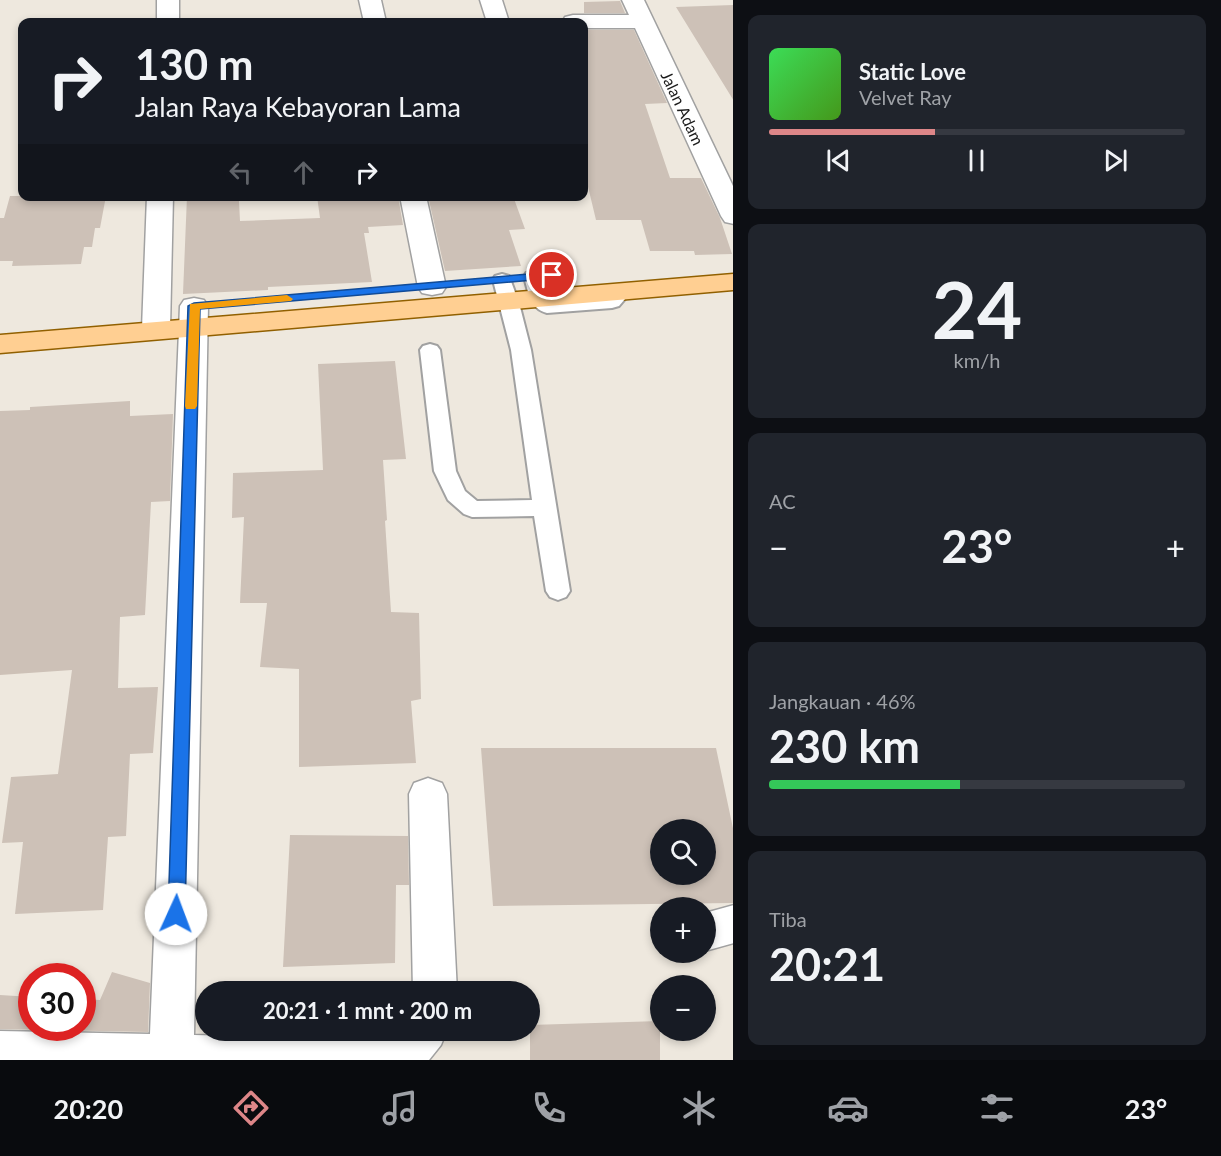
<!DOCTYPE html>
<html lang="id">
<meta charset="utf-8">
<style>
body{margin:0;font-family:Lato,sans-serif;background:#20242c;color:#f1f3f6;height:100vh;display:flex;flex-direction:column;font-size:22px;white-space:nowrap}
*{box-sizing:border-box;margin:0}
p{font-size:20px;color:#9ea1a6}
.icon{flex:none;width:33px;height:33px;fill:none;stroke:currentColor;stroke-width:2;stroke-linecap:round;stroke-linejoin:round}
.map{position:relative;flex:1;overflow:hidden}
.panel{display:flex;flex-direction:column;gap:15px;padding:15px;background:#0d0f14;width:488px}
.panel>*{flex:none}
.banner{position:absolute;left:18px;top:18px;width:570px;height:183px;border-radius:12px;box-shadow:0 3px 9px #0003;background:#171b24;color:#f1f3f6;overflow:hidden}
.fabs{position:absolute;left:650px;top:819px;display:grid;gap:12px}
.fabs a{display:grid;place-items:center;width:66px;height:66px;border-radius:50%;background:#171b24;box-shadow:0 3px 9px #0003;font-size:30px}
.speed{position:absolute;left:18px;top:963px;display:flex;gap:12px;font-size:30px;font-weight:700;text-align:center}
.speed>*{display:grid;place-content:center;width:78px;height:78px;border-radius:50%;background:#171b24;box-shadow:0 3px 9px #0003;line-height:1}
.speed .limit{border:9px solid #d22;background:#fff;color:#111}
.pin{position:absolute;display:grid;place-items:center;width:51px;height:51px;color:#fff;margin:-26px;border:3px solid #fff;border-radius:50%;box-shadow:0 2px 6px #0007}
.me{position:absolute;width:66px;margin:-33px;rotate:2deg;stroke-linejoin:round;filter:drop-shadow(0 0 4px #0008)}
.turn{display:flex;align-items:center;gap:21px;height:126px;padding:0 18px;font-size:27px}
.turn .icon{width:78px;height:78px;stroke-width:2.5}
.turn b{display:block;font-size:42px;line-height:51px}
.lanes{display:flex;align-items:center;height:57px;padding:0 18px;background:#0003;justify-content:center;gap:30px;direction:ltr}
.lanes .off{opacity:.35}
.big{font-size:45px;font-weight:700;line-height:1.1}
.panel .widget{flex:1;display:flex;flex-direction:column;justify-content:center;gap:9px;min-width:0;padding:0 21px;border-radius:12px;background:#20242c}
.panel .dial{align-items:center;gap:0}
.dial b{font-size:78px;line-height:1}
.song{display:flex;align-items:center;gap:18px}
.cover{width:72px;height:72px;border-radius:9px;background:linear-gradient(135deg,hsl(130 70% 55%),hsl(100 70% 35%))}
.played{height:6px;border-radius:3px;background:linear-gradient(90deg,#dd8688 40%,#363941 40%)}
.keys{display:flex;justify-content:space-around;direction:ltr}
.heat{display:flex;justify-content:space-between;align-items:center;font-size:33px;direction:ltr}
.charge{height:9px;border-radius:4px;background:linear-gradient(90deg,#34c759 46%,#363941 0)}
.trip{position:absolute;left:195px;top:981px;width:345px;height:60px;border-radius:30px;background:#171b24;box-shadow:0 3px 9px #0003;font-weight:700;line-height:60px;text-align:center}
.tabs{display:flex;height:96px;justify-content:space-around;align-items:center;background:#090b0e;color:#9ea1a6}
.tabs .icon{width:42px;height:42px}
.tabs .selected{color:#dd8688}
.tabs b{font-size:27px;color:#f1f3f6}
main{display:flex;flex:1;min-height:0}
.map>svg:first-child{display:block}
.building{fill:#cdc1b7;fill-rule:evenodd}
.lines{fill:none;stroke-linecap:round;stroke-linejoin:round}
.service-casing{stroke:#a1a1a1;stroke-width:4}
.minor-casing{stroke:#a1a1a1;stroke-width:3}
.primary-casing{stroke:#916000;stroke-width:3}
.service{fill:#fff;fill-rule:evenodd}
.minor{fill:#fff;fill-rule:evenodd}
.primary{fill:#ffcf92;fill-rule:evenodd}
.route{fill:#1a73e8;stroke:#114b97;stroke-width:1.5}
.slow{fill:#f59e0b}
.labels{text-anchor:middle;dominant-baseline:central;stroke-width:6;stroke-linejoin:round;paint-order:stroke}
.far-street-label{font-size:16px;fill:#1a1a1a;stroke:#fff}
</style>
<main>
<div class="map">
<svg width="734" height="1060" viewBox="0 0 734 1060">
<rect width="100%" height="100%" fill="#eee8de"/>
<path class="building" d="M620,1L625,13H584V2Z
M734,5V101L676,7Z
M584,30H634L667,103L645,104L670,178H701L720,218L732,254L695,255L694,251H650L641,220H596L584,170Z
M10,196H106L100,228H95L92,247H84L81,264L12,266L13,261H0V218H4Z
M187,196H221V201H239L240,221L320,218L317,196H398L403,225L368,227L369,233H364L372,282L268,287V290L183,294Z
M428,196H513L525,229L509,230L521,266L445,271Z
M395,361L406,459L383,460L387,520L385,521L391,612L419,613L421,699L411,701L416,763L299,767V669L260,667L267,603H240L244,517L232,518L233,473L323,470L318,364Z
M130,401V416L173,414L170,501L151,502L145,615L120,617L118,688L158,687L153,753L130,754L126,836L108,837L103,910L15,914L23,842L2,843L11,777L58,774L72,670L0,675V411L30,410V407Z
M481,748H716L734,833V903L493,906ZM660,830H705V874H660Z
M290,835L408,836L409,885H396L395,963L283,967Z
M112,972L150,983L148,1032L0,1029V995L32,997V1028H82V999L100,1000Z
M660,1021V1060H530V1025Z"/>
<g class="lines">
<defs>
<path id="service" d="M533,271L540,273L550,301L605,297L603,291L605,287H619L625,299L619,306L612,308L547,313C529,308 529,293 524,277L526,273Z
M502,274L509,276L519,303L531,350L570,591L566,597L558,600L550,597L546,591L534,516L472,517L464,514L448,500L434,471L420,350L423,346L430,344L437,346L440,350L456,471L465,491L477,501L532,500L511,350L493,280L495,276Z"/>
<path id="minor" d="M157,0H179V22H157Z
M359,0H381L386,22H364Z
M480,0H502L509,22H487Z
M622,0H644L734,188V224L725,222L721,216L635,28H584V22H562L565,17L573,15H629Z
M147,196H173L170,329L166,335L156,338L146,335L142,329Z
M400,196H426L446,287L442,293L432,295L422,293L418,287Z
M194,298L204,300L208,306L194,1035L348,1039C359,1043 386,1038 397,1030H447L441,1045L429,1060H0V1031L150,1034L180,306L184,300Z
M428,778L442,783L447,794L457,992H413L409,794L414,783Z
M734,905V943L705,951V913Z"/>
<path id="primary" d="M734,274V290L0,353V335Z"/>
</defs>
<use href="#service" class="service-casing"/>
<use href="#minor" class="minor-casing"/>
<use href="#primary" class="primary-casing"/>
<use href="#service" class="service"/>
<use href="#minor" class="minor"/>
<use href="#primary" class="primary"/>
</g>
<path class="route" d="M552,272L556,273V278L200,309L185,914L182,919L176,921L170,919L168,914L188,306L194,303Z"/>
<path class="slow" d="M287,295L293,299L291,301L200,309L197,406L195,409H186L185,406L190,304Z"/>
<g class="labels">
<g class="far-street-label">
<text transform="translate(683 108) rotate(65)">Jalan Adam</text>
</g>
</g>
</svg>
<div class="fabs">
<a><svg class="icon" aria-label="search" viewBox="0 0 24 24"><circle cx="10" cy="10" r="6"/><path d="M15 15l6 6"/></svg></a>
<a>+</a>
<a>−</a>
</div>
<div class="speed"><div class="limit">30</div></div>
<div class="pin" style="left:552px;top:275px;background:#d93025"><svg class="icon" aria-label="arrive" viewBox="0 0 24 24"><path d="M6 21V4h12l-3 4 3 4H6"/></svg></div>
<svg class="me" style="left:176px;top:914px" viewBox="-20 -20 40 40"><circle r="19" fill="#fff"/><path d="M0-13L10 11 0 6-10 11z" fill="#1a73e8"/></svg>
<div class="trip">20:21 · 1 mnt · 200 m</div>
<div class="banner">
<div class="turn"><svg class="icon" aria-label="right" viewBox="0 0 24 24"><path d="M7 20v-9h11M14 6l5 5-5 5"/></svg><div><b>130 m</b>Jalan Raya Kebayoran Lama</div></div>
<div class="lanes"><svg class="icon off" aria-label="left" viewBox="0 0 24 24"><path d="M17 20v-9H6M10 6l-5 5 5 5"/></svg><svg class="icon off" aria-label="ahead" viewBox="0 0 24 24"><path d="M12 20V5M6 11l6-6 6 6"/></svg><svg class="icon" aria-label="right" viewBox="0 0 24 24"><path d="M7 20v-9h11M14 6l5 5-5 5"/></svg></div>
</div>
</div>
<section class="panel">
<div class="widget">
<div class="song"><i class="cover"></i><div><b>Static Love</b><p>Velvet Ray</p></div></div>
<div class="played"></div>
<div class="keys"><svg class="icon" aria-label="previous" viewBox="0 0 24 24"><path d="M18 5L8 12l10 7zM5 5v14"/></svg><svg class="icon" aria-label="pause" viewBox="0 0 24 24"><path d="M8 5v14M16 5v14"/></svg><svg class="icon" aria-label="next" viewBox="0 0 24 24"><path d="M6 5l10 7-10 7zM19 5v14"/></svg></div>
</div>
<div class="widget dial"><b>24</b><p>km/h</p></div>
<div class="widget"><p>AC</p>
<div class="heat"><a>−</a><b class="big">23°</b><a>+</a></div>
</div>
<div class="widget"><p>Jangkauan · 46%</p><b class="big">230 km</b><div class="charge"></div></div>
<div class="widget"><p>Tiba</p><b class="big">20:21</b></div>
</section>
</main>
<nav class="tabs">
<b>20:20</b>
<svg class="icon selected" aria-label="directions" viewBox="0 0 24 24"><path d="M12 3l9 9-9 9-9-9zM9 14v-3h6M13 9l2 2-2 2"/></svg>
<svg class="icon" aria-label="music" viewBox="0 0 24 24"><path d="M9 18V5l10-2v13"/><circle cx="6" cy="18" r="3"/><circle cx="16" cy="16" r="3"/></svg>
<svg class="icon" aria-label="phone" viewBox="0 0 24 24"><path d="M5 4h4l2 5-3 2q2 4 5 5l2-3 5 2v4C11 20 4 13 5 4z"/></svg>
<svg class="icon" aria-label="climate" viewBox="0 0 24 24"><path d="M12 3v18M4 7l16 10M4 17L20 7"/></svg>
<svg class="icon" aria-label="car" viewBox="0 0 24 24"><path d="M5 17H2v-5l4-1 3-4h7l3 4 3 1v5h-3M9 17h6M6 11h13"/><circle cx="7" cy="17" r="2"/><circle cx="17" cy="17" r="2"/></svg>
<svg class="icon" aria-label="filters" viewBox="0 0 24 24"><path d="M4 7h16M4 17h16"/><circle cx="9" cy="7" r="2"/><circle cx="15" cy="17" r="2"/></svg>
<b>23°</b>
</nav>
